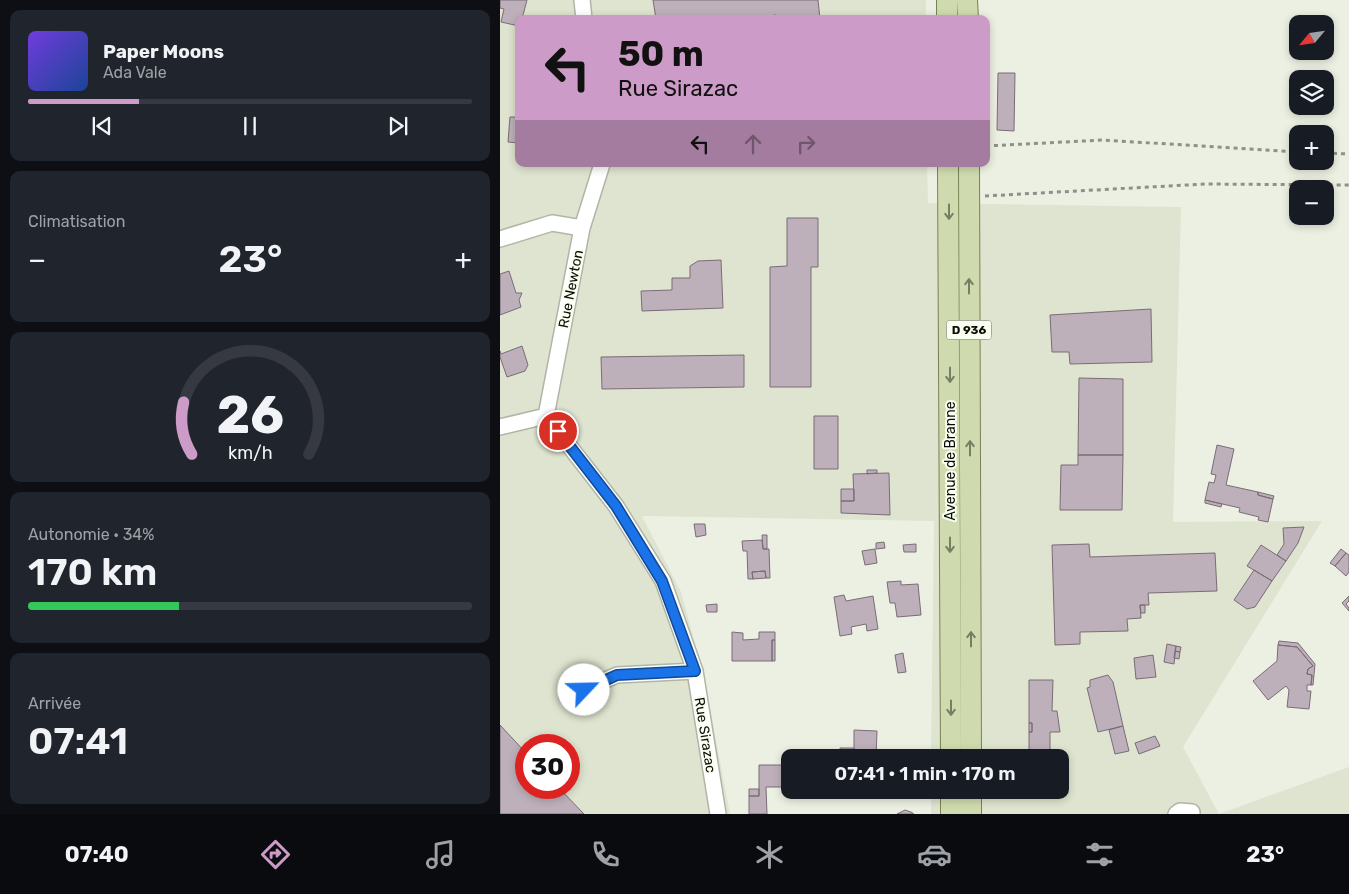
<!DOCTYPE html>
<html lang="fr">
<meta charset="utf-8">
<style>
body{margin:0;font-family:Rubik,sans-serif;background:#20242c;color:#f1f3f6;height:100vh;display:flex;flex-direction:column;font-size:19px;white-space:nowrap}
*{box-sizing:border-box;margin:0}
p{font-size:16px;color:#9ea1a6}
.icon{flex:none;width:28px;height:28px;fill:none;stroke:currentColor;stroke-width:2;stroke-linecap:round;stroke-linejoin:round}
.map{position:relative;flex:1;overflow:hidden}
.sheet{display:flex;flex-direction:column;gap:10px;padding:10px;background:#0d0f14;width:500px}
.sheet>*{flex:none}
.top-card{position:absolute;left:15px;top:15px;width:475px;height:152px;border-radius:10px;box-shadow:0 2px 8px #0003;background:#cc9bc7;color:#111;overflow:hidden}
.needle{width:32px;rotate:241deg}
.buttons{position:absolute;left:789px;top:15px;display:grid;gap:10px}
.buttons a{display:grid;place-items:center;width:45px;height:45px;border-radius:10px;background:#171b24;box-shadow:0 2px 8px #0003;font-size:25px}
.speed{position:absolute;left:15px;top:734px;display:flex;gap:10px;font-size:25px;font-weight:700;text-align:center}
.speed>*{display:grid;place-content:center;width:65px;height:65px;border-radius:50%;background:#171b24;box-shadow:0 2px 8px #0003;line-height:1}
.speed .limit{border:8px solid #d22;background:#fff;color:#111}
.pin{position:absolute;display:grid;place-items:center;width:42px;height:42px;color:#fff;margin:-21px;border:2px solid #fff;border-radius:50%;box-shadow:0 1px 5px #0007}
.me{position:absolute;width:55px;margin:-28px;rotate:66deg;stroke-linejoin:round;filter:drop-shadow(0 0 4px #0008)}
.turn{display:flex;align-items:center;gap:18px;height:105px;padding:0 20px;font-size:22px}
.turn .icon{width:65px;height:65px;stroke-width:2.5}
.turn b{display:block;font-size:35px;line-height:42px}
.lanes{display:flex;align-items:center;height:48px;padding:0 20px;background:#0003;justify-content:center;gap:25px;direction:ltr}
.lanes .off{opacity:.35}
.big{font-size:38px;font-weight:600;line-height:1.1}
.sheet .tile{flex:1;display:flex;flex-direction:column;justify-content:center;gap:8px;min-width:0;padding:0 18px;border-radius:10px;background:#20242c}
.sheet .dial{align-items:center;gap:0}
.dial svg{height:130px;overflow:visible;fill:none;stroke:#363941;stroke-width:7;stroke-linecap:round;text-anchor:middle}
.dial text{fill:#f1f3f6;stroke:none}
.song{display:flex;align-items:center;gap:15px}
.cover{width:60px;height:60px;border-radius:8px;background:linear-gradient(135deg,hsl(260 70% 55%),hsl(220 70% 35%))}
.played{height:5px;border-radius:2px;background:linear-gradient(90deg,#cc9bc7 25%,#363941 25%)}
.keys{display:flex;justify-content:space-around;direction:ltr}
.heat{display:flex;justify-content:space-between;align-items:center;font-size:28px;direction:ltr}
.charge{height:8px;border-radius:4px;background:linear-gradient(90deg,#34c759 34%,#363941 0)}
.trip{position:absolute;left:281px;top:749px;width:288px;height:50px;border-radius:10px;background:#171b24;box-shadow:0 2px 8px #0003;font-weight:600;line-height:50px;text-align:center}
.tabs{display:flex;height:80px;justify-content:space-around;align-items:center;background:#090b0e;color:#9ea1a6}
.tabs .icon{width:35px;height:35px}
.tabs .active{color:#cc9bc7}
.tabs b{font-size:22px;color:#f1f3f6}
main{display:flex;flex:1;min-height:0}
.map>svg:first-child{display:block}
.built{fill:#dee4cf;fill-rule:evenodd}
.building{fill:#bdb0ba;stroke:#796d76}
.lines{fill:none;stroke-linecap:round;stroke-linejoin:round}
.minor-casing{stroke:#b0b5a7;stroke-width:18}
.major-casing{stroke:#768351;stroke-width:22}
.path{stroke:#8e9187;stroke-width:3;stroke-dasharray:4 4;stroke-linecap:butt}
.minor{stroke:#fff;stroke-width:15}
.major{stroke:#cfdbaf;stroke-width:20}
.oneway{stroke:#777e64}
.route-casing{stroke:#114b97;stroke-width:12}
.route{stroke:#1a73e8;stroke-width:9}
.labels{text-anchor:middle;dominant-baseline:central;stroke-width:4;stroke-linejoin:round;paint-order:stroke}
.shield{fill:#f9feef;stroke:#52554d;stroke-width:1}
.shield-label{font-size:12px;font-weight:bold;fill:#0b0c08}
.street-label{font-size:14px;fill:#0b0c08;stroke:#f9feef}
</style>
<main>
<section class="sheet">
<div class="tile">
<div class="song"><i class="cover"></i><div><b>Paper Moons</b><p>Ada Vale</p></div></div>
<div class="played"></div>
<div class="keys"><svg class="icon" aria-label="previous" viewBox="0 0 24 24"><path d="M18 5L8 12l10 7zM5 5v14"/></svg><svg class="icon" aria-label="pause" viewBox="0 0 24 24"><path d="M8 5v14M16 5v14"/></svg><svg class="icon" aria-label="next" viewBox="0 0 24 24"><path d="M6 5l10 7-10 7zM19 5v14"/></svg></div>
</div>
<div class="tile"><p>Climatisation</p>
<div class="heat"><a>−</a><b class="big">23°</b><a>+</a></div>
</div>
<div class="tile dial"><svg viewBox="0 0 100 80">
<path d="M14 69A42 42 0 1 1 86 69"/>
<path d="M14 69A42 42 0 0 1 9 37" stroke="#cc9bc7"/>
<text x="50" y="56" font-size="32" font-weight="700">26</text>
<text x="50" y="72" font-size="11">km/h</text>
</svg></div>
<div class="tile"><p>Autonomie · 34%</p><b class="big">170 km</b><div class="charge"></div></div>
<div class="tile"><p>Arrivée</p><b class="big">07:41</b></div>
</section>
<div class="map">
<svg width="849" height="814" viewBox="0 0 849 814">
<rect width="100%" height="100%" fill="#ecf0e2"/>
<path class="built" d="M0,0H426V19H19V164H427L428,203L681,207L673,522L822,521L683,747L719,814L849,767V814H431V790H560V758L431,757L434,521L142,516L181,592L204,677L230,814H0ZM26,745H69V788H26Z"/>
<path class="building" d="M0,0H27L22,19H19V26L1,22L4,9L0,8Z
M153,0H318L320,19H276V15L247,19H156Z
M498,73H515L514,131L497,130Z
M10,117H19V143L8,142Z
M287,218H318V267H311V387H270V267L287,266Z
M221,260L223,308L142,311L141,291L172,290V278H190V266L198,261Z
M9,271L16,293H22L19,300L21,307L0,315V274Z
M651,309L652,362L570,364L569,352H552L550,315Z
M22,346L28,365L25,371L7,377L0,357V351L1,354Z
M244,355V387L102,389L101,357Z
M579,378L623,379V455H578Z
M314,416H338V469H314Z
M717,445L734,449L726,485L758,492V495L773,499L768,522L758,520L759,517L739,512L740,508L705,500L709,482L714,483L716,475L711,474Z
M578,455H623L622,510H560L561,465H578Z
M367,470H377V473L367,474Z
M389,473L390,515L341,513V501H354L353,474Z
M341,489H354V501H341Z
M758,492L774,496L773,499L758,495Z
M705,500L722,504L721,507L705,503Z
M194,524H205L206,535L196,537Z
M804,527L798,543L786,561L777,555L784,544L783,528Z
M262,535H267V549H263Z
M262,540L263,549H269L270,578H266L265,571L252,572L253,579H248L247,551H243L242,541Z
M384,542L385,548L376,549V543Z
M416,544V552H404L403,545Z
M589,544L590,557L715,553L717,591L648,593L649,605H640L641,618L627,619L628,631L580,632V644L555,645L552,545Z
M761,545L786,561L772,581L747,566Z
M375,549L377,563L365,565L362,551Z
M841,549L846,553L835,566L830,563Z
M846,553L849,555V572L846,576L835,566Z
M754,570L772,581L755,607L747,609L734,600Z
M265,571L266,578L253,579L252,572Z
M401,581V585L418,584L421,615L397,617L395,603H390L387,582Z
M344,595L346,601L373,596L378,629L367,631L366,624L351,627L352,634L340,636L334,597Z
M849,596V601L846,604L849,608V611L842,603Z
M217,604V612H207L206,605Z
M640,605H645V613H641Z
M232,632L243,633V640L259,639V632H275V640H272V661H232Z
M272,640H275V661H272Z
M779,641L798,643L815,664L813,685H811L812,675L807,674L808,669L813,666L797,647L778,645Z
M667,644L676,646L674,664L664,662Z
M778,645L797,647L813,666L808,669L807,674L812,675L811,685H807V691H811L809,709L787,707L789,690L786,686L768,700L753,681L777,661Z
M676,646L681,647L680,652L675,651Z
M675,651L680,652L679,659L674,658Z
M403,653L406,672L398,673L395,655Z
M653,655L656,677L636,679L634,658Z
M608,675L613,682L623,726L598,732L587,688L590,687V680Z
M529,680H553L552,711H557L560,732H550V758H529V732H532V723H529Z
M529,723H532V732H529Z
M0,725L26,753V788H59L84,814H0Z
M623,726L629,751L615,754L609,730Z
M354,730L377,731L376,758H354Z
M655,736L660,746L639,754L635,743Z
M340,748H354V758H340Z
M259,765H290V787H266L267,814H249V796H259Z
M249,789H259V796H249Z
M388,790H424V792L389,793Z
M405,810L411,812L414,814H397Z"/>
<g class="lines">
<defs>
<path id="minor" d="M82,0L84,19
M0,239L52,223L82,228
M46,416L82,228L102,164
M0,427L46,416L116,506L163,581L195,671L218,814
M67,697L117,675L195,671
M676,814L680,811L692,812"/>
<path id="major" d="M447,0V19
M467,0L468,19
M448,164L451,758
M469,164L471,758
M451,790V814
M471,790V814"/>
</defs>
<use href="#minor" class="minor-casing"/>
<use href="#major" class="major-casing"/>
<path class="path" d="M486,146L603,140L798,152
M825,153L849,154
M485,196L705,184L849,185"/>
<use href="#minor" class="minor"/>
<use href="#major" class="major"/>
</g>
<defs><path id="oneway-shaft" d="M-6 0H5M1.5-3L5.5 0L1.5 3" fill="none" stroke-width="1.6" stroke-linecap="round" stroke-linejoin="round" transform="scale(1.25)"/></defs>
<g class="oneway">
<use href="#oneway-shaft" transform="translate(449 212) rotate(90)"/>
<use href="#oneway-shaft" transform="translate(469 286) rotate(-90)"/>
<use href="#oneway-shaft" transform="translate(450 375) rotate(90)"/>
<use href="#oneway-shaft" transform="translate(470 448) rotate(-90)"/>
<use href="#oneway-shaft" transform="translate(450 545) rotate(90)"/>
<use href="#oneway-shaft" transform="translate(471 639) rotate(-90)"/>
<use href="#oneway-shaft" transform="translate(451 708) rotate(90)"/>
</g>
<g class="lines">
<defs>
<path id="route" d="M58,431L116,506L162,581L195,671L117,675L84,690"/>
</defs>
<use href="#route" class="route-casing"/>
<use href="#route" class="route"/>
</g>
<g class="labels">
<rect class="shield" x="446.5" y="320.5" width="45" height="19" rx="4"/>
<g class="shield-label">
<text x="469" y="330">D 936</text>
</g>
<g class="street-label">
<text transform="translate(71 289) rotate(-79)">Rue Newton</text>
<text transform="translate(450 461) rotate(-90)">Avenue de Branne</text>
<text transform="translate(205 735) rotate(81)">Rue Sirazac</text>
</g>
</g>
</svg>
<div class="buttons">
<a><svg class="needle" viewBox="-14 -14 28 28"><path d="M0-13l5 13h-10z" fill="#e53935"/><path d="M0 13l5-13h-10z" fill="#9ea1a6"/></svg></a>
<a><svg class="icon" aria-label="layers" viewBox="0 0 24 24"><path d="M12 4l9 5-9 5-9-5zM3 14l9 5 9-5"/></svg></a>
<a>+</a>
<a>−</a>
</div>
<div class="speed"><div class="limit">30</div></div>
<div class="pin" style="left:58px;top:431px;background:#d93025"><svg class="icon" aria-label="arrive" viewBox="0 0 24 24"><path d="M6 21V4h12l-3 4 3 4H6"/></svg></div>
<svg class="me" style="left:84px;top:690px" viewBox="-20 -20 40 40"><circle r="19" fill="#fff"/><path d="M0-13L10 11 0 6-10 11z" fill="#1a73e8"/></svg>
<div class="trip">07:41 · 1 min · 170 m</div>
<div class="top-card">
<div class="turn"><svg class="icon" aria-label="left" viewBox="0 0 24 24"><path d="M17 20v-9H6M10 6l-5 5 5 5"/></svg><div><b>50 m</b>Rue Sirazac</div></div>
<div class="lanes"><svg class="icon" aria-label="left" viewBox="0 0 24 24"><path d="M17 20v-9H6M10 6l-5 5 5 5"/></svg><svg class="icon off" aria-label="ahead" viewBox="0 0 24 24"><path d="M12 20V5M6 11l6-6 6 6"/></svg><svg class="icon off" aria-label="right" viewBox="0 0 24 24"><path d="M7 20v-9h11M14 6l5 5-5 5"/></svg></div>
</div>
</div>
</main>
<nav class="tabs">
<b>07:40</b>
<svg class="icon active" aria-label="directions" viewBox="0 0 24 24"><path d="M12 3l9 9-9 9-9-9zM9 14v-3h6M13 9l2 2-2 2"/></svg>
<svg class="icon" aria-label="music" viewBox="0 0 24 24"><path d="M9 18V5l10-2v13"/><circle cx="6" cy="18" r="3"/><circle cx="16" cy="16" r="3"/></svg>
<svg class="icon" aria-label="phone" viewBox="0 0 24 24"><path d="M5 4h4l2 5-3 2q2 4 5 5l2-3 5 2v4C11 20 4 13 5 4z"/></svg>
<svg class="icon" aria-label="climate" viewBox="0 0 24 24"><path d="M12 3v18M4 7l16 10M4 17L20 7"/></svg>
<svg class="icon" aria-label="car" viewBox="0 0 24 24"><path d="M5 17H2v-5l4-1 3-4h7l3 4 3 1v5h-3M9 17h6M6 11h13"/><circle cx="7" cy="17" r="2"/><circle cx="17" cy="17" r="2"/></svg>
<svg class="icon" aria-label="filters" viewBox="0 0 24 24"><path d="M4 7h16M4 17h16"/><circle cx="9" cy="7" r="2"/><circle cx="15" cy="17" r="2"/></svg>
<b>23°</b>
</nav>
